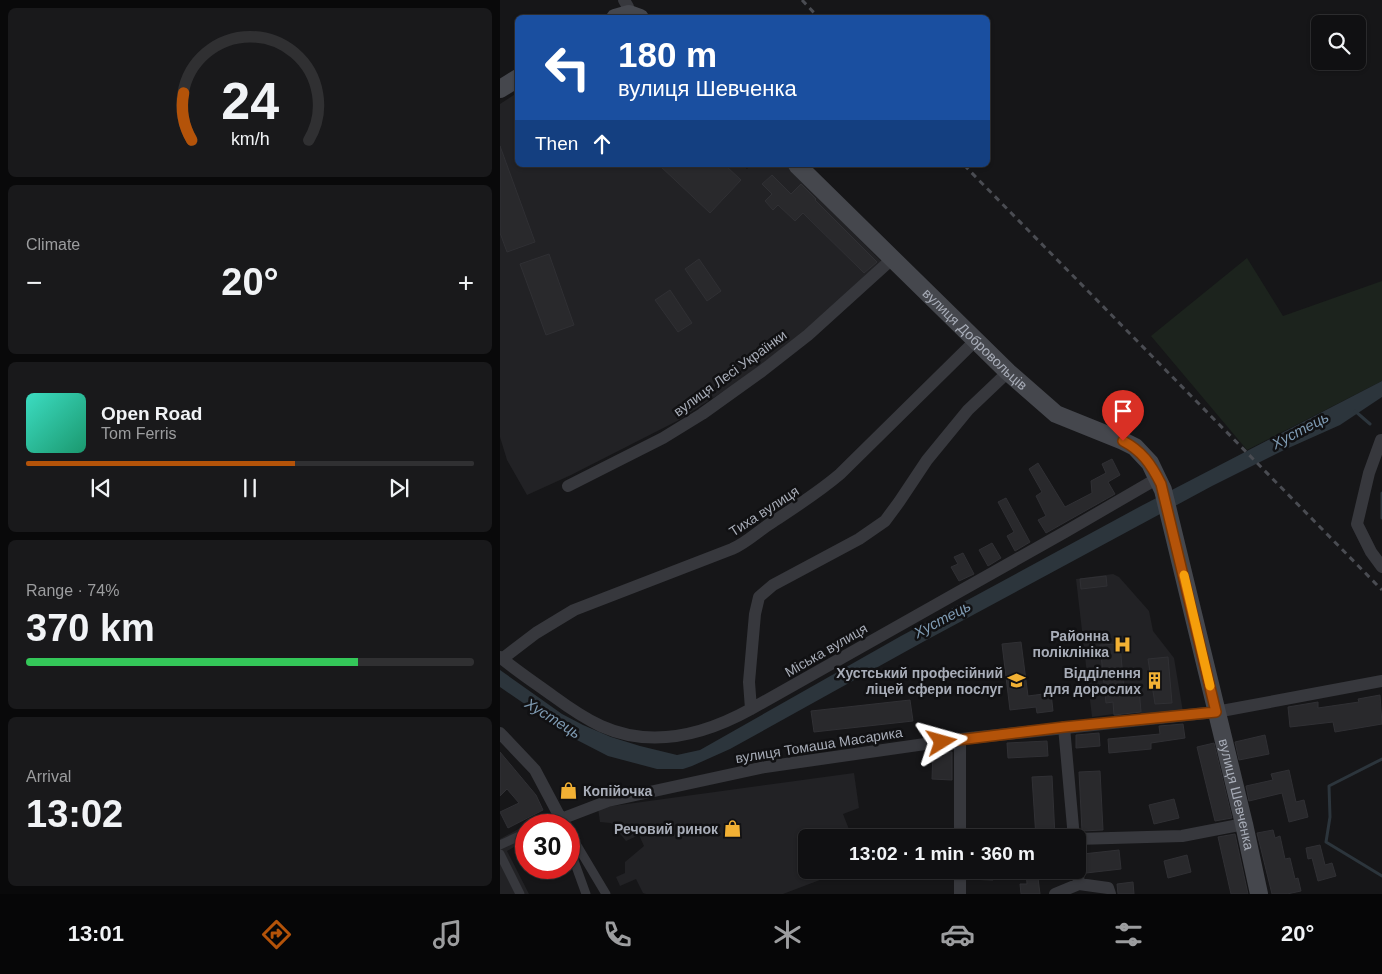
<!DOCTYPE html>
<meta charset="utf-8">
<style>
body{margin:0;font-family:Arial,sans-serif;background:#19191b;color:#f1f3f6;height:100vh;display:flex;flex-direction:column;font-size:19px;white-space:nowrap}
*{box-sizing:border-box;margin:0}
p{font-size:16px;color:#9c9d9f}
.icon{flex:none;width:28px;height:28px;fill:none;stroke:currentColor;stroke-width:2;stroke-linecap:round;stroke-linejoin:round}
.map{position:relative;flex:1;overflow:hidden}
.panel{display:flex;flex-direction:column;gap:8px;padding:8px;background:#09090a;width:500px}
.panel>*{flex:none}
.guide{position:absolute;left:15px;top:15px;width:475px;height:152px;border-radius:8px;box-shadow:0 1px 4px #0004,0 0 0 1px #303032;background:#1a4fa0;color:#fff;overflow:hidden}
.tools{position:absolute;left:811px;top:15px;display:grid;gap:10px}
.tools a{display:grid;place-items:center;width:55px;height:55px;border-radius:8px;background:#101012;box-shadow:0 1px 4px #0004,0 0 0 1px #303032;font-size:25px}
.speed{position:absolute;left:15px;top:814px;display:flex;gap:10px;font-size:25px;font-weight:700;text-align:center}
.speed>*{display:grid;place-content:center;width:65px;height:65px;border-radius:50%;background:#101012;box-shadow:0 1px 4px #0004,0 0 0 1px #303032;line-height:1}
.speed .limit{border:8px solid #d22;background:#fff;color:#111}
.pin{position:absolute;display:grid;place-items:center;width:42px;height:42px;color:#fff;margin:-51px -21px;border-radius:50% 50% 50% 0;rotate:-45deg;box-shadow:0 0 5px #0007}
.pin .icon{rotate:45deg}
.me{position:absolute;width:55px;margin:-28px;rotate:82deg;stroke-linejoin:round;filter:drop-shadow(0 0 4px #0008)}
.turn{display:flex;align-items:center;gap:18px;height:105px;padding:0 20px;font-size:22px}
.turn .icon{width:65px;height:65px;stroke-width:2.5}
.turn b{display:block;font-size:35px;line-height:42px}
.then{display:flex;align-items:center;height:48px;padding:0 20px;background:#0003;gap:10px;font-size:19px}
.big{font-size:38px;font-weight:700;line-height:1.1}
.panel .card{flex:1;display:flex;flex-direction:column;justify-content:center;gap:8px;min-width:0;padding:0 18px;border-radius:8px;background:#19191b}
.panel .dial{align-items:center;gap:0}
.dial svg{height:130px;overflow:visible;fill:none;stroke:#303032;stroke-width:7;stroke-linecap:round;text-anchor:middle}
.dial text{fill:#f1f3f6;stroke:none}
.song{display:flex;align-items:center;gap:15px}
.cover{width:60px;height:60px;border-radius:8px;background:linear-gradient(135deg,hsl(170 70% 55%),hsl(160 70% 35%))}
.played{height:5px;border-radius:2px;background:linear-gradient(90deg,#b45309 60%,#303032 60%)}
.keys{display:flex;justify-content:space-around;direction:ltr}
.heat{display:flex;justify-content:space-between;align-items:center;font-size:28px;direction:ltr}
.charge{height:8px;border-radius:4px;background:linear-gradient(90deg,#34c759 74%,#303032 0)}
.trip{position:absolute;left:298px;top:829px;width:288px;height:50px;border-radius:8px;background:#101012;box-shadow:0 1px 4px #0004,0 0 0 1px #303032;font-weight:700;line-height:50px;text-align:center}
.tab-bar{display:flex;height:80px;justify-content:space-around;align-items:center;background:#060607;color:#9c9d9f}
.tab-bar .icon{width:35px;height:35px}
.tab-bar .selected{color:#b45309}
.tab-bar b{font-size:22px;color:#f1f3f6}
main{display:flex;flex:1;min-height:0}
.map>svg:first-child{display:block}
.built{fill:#222225}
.green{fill:#1c231d}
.water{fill:#2c353c}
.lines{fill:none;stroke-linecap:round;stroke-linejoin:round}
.stream{stroke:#2c353c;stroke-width:3}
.building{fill:#29292c;stroke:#303034}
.pedestrian{stroke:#37383d;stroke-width:9}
.minor{stroke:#37383d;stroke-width:12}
.secondary{stroke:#45474d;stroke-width:18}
.rail{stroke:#4a4c52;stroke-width:3;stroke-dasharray:6 5;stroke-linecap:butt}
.route-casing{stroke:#753606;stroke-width:12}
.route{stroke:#b45309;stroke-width:9}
.slow{stroke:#f59e0b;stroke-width:9}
.labels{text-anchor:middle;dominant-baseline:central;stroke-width:5;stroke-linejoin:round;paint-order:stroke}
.street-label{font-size:14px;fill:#a8adb8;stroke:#111113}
.poi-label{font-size:14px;font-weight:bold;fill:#a8adb8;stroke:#111113;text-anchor:end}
.water-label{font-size:15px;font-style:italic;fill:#7f9bb3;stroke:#111113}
</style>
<main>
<section class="panel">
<div class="card dial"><svg viewBox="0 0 100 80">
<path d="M14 69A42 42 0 1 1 86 69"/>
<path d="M14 69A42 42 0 0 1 9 40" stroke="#b45309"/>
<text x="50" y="56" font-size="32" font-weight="700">24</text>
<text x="50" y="72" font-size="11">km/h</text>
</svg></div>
<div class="card"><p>Climate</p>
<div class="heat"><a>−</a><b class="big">20°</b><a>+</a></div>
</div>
<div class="card">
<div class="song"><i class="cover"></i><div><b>Open Road</b><p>Tom Ferris</p></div></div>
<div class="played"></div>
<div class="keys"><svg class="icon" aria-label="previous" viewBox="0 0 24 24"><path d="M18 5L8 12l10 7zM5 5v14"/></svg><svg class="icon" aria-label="pause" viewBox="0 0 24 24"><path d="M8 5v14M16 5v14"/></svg><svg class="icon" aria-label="next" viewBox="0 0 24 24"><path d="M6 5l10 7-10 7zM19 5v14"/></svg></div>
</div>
<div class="card"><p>Range · 74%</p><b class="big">370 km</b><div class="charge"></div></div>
<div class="card"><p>Arrival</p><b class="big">13:02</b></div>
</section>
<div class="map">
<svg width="882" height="894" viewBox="0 0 882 894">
<rect width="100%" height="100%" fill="#161618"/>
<path class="built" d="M17,93L18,165H242L247,169L251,165H287L381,261L303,333L235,384L177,421L71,475L27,495L7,460L0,437V104Z
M613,574L619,577L649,611L653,631L674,658L683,712L641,715V712L621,714V716L615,717L614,714L592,717L576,579Z
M354,773L359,808L343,814L352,837L306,838V870H346L283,894H146L143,893L136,879L120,886L116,877L125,873V862L144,846L139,835L126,841L111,823L100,822L98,808Z
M26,825V840L7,851L29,894H0V839Z"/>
<path class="green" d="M747,258L783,316L882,281V381L747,450L651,336Z"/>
<path class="water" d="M882,381V397L840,425L784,450L712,486L421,643L230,749L192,766L183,769H157L108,756L77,740L0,687V670L62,714L83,725L111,737L140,746L177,755L200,750L401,636L641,506Z"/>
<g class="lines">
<path class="stream" d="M855,411L870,424
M882,493V518
M882,759L829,786L830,817L826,842L882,876"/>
</g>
<path class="building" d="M0,146L35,242L7,252L0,233Z
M159,165H225L241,180L210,213Z
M272,175L291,194L301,184L316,199L315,200L377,262L364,273L303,213L295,221L278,205L273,210L265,201L272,194L262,184Z
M49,254L74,325L46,335L20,264Z
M199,259L221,291L207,301L185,269Z
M170,290L192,323L178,332L155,300Z
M612,459L620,475L608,482L615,494L546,533L538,520L546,516L536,496L542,492L529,469L538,463L565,507L592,493L591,481L606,473L602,464Z
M506,498L530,542L515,551L507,536L514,532L498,502Z
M492,543L501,558L488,566L479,550Z
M463,553L474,574L459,581L451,567L458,564L454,557Z
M606,576L607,586L581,589L580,579Z
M521,642L528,696L551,693L553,711L537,713L536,707L510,710L502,644Z
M620,644L624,690L639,688L641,712L614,715L613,702L606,703L600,645Z
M668,657L672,703L655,704L648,659Z
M880,695L882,724L835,732L833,722L790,727L788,707L818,702V708L859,702L858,699Z
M410,700L413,721L314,732L311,711Z
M683,724L685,738L651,743V749L609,753L608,739L660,734L659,726Z
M599,733L600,746L576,748V735Z
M765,735L769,754L739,760L735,742Z
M547,741L548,756L508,758L507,743Z
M714,743L732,818L715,821L697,747Z
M433,751L452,752V780L432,779Z
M0,752L36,795L43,810L8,828L0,812L19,803L7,789L0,796Z
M789,770L796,802L804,800L808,817L789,822L782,793L749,801L746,786L773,780L771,774Z
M600,771L603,830L582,831L579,772Z
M552,776L555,837L536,838L532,777Z
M674,799L679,818L654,824L649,805Z
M773,830L775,838L780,836L785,859L790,858L795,879L798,878L801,891L787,894H772L757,833Z
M735,834L748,894H731L718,837Z
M820,845L825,865L832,863L836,876L818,881L812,858L808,859L806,848Z
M619,850L621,869L586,873L583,854Z
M687,855L691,872L668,878L664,861Z
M468,870H493V880L468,879Z
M526,870H537L540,894H521L520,884H527Z
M633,882L634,894H618L617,884Z"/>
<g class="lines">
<path class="pedestrian" d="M46,825L61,819
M69,832L106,894
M0,845L26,833
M69,847L86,894
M0,854L20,894"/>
<path class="minor" d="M124,0L128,7L129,14
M881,440L869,473L857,524L871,552L882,567
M68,486L163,438L202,414L262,371L308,335L393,258
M0,657C17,671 35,683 53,696C68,707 84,718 101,726C152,749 204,735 251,709L565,532L658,478
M2,659L36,633L74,610L232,549C248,542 259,530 274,521C297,506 319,492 340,474L475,341
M251,709L249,682L255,614L259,597L273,585L359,539L385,521L399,502L427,460L468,410L508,372
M564,727L574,838
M0,733L35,770L61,819L108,801L265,767L460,739L716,712L882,681
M460,838V739
M576,839L682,836L744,824
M576,858L579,884
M460,894V870
M555,894L579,884L608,888L610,894"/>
<g class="secondary">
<path d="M115,18L129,14L140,18"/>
<path d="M0,89L18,78"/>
<path id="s1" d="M297,165L508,372L556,414L623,441L635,447L650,463L663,490L744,824L759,894"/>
</g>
<path class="rail" d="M302,0L319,18
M464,165L882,590"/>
</g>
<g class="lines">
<defs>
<path id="route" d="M442,742L564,727L716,712L661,484C651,464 642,451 623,441"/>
</defs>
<use href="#route" class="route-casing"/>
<use href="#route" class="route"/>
<path class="slow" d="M684,575L710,686"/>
</g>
<defs>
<symbol id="hospital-bare" viewBox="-9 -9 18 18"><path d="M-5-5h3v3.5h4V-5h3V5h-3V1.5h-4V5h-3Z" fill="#f2b134" stroke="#111113" stroke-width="2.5" paint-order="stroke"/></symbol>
<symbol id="university-bare" viewBox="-9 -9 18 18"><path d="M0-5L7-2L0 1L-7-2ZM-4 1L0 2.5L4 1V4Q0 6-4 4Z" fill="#f2b134" stroke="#111113" stroke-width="2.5" paint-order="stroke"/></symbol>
<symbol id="building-bare" viewBox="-9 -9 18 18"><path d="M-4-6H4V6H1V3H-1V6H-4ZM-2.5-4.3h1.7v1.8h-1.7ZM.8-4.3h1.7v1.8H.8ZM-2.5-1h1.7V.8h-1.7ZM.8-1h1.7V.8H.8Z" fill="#f2b134" stroke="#111113" stroke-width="2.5" paint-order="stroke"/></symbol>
<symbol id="shop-bare" viewBox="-9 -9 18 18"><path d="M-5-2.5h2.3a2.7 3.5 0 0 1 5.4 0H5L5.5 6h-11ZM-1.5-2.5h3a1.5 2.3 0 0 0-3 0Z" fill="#f2b134" stroke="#111113" stroke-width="2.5" paint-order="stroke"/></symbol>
</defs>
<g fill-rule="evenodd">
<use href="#hospital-bare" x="610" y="632" width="25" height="25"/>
<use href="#university-bare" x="504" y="668" width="25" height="25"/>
<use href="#building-bare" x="642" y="668" width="25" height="25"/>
<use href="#shop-bare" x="56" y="778" width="25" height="25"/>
<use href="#shop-bare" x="220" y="816" width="25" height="25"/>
</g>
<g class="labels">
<g class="street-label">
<text stroke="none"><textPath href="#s1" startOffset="249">вулиця Добровольців</textPath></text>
<text transform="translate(230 373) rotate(-36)">вулиця Лесі Українки</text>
<text transform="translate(264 511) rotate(-33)">Тиха вулиця</text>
<text transform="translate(326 650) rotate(-30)">Міська вулиця</text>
<text transform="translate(319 745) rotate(-9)">вулиця Томаша Масарика</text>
<text stroke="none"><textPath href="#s1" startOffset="810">вулиця Шевченка</textPath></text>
</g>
<g class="poi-label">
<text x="609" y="636">Районна<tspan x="609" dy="16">поліклініка</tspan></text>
<text x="503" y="673">Хустський професійний<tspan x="503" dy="16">ліцей сфери послуг</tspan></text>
<text x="641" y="673">Відділення<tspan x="641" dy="16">для дорослих</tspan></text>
<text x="83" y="791" text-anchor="start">Копійочка</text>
<text x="218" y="829">Речовий ринок</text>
</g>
<g class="water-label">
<text transform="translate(800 430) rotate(-28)">Хустець</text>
<text transform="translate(442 619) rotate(-28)">Хустець</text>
<text transform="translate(53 718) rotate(32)">Хустець</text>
</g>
</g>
</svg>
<div class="tools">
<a><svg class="icon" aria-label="search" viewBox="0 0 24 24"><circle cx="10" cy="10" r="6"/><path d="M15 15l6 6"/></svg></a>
</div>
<div class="speed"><div class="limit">30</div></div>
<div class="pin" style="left:623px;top:441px;background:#d93025"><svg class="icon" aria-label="arrive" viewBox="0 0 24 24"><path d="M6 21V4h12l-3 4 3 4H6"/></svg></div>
<svg class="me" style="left:442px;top:742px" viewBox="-20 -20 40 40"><path d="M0-17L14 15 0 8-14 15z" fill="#b45309" stroke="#fff" stroke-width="4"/></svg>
<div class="trip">13:02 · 1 min · 360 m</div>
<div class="guide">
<div class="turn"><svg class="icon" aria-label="left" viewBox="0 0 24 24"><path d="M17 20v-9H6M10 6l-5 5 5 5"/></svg><div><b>180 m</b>вулиця Шевченка</div></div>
<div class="then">Then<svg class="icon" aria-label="ahead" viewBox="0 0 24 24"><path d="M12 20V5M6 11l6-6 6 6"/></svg></div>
</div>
</div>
</main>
<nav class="tab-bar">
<b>13:01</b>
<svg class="icon selected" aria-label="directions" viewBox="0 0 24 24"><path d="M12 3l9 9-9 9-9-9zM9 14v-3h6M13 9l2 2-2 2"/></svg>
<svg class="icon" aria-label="music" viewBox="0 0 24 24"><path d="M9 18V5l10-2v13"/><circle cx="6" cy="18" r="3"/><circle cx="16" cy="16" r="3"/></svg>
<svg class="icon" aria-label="phone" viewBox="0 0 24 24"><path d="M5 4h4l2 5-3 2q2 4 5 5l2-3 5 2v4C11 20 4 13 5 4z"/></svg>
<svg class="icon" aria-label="climate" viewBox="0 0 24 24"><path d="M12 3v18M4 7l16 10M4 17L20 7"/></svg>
<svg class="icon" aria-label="car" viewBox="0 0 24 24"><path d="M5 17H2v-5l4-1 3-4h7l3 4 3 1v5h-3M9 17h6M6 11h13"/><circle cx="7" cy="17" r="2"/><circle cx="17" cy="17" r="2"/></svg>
<svg class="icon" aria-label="filters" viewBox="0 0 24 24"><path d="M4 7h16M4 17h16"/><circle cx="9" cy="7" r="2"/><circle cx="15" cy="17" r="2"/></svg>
<b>20°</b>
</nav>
